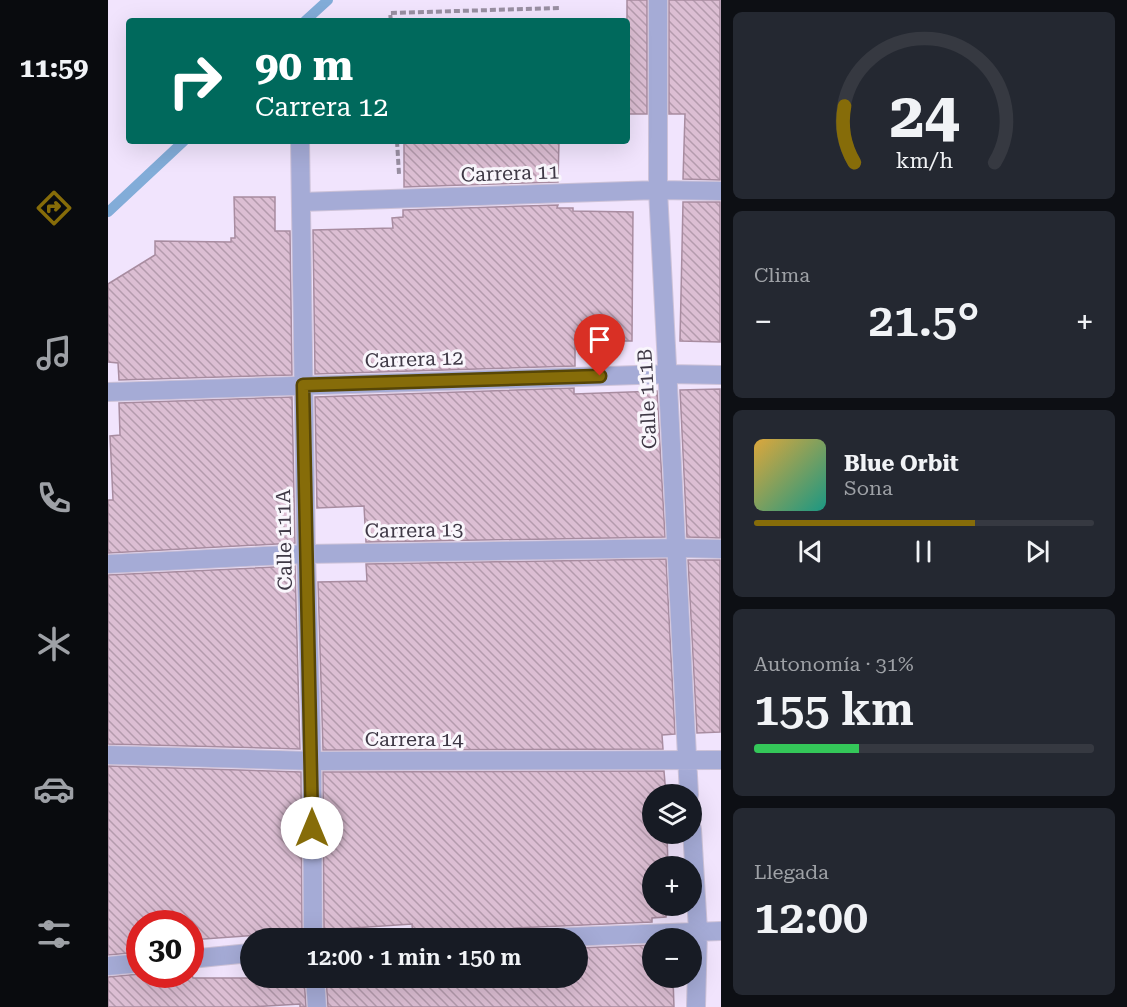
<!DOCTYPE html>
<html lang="es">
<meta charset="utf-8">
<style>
body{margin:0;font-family:"Roboto Serif",serif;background:#242831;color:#f1f3f6;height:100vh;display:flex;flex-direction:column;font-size:22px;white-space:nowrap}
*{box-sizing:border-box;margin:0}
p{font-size:20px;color:#9ea1a6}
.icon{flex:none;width:33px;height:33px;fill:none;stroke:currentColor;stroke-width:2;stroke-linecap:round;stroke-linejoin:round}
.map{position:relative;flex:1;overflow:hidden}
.panel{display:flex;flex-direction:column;gap:12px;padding:12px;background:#0d0f14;width:406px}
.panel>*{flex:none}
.guide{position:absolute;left:18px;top:18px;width:504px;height:126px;border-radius:6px;box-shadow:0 6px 24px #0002;background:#00695c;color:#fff;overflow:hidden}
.buttons{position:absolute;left:534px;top:784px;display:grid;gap:12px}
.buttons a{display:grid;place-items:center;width:60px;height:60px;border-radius:50%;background:#171b24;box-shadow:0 6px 24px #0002;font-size:30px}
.speed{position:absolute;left:18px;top:910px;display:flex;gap:12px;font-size:30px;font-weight:700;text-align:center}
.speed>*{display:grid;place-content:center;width:78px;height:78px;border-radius:50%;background:#171b24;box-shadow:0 6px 24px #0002;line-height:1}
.speed .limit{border:9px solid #d22;background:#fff;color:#111}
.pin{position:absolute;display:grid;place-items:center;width:51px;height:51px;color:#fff;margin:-62px -26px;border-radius:50% 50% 50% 0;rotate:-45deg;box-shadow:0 0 6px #0007}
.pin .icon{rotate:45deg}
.me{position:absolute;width:66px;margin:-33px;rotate:0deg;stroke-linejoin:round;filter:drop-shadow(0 0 4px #0008)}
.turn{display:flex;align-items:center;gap:21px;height:126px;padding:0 30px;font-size:27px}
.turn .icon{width:78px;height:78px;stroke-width:2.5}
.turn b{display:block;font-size:42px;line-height:51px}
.big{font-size:45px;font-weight:600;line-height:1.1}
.panel .widget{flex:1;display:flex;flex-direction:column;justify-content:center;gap:9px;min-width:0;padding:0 21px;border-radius:9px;background:#242831}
.panel .dial{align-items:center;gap:0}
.dial svg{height:156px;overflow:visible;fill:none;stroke:#363941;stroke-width:7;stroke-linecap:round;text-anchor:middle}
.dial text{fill:#f1f3f6;stroke:none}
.song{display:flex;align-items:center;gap:18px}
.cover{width:72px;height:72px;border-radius:9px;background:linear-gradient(135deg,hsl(40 70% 55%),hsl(170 70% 35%))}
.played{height:6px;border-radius:3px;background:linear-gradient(90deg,#866c09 65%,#363941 65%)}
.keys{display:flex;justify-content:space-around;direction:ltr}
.heat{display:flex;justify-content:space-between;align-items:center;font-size:33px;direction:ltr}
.charge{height:9px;border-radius:4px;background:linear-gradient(90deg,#34c759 31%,#363941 0)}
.trip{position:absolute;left:132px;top:928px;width:348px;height:60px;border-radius:30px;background:#171b24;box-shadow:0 6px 24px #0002;font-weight:600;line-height:60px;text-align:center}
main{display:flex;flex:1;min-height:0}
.menu{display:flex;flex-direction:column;width:108px;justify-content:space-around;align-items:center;background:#090b0e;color:#9ea1a6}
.menu .icon{width:42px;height:42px}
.menu .on{color:#866c09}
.menu b{font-size:27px;color:#f1f3f6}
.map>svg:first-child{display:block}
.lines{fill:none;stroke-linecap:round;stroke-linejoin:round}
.stream{stroke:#82acd8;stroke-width:10}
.building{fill:url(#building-back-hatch);stroke:#a88ca0;stroke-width:1.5}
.minor-casing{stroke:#cdc2d8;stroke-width:20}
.path{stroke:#998fa2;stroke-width:4;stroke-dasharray:6 3;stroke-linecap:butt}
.minor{stroke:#a5abd6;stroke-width:18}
.route-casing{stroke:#574606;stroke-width:15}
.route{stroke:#866c09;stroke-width:10}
.labels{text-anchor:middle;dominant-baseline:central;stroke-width:6;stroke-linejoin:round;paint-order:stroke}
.street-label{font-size:20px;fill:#3e3845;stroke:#f9f6fc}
</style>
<main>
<nav class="menu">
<b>11:59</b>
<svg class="icon on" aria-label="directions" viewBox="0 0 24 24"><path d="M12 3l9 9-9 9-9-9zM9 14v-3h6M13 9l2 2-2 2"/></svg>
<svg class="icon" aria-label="music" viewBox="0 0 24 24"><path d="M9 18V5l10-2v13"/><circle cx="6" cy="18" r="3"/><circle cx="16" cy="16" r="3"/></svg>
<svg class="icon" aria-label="phone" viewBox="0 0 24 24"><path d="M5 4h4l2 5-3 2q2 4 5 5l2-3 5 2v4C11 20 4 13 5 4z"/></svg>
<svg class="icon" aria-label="climate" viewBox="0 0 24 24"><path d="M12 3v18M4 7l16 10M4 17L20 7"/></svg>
<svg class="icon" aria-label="car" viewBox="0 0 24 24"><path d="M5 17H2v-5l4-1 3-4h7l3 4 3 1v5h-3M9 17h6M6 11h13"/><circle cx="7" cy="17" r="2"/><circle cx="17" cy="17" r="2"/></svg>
<svg class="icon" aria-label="filters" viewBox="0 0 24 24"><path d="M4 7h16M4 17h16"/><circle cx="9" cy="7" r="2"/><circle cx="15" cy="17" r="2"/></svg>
</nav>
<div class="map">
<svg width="613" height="1007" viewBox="0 0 613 1007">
<defs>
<pattern id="building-back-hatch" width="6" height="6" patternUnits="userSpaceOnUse" patternTransform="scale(1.5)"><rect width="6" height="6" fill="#dcbed3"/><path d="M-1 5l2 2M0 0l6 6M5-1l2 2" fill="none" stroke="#b49bad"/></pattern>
</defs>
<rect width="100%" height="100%" fill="#f1e4fd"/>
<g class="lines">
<path class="stream" d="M197,21L220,0
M0,212L76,141"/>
</g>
<path class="building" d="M519,0H539V114H519Z
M561,0H612V180L575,179L577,114H561Z
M296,141H451L450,182L296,187Z
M126,197H167V231H182L184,375L11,380L10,363L0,362V284L47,255V241L123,242V238H127Z
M575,202H612V342L572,341Z
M450,205L449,208H465V211L525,212L524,341H467V366L207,374L205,230L285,228L284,218L295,217V210Z
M466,388V394L549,391L557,537L258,542L256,506L209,508L207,397Z
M612,389V538L579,537L572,390Z
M184,397L187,543L0,553V500H5L2,436L12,435L11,403Z
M558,559L567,734L554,735L555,749L215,750L210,582L259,581L258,564Z
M580,560H612V732L589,733Z
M187,566L192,749L0,744V575Z
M0,766L193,772L194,932L82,940V924H32V952L0,955Z
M556,771L558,795H544V834H559L560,867H544V906H558V917L544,918V922L407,928L401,930L396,939H305L304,924L216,930L215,772Z
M544,945V978H565L566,1007H220L218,978H470V948Z
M32,974L84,975L85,978H196L198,1007H192V1004L143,1007H0V977Z"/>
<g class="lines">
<defs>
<path id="minor" d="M550,0V190L581,795
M192,141L198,554L204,761L205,939
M193,202L550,190L613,191
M0,392L560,374L613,375
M0,564L198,554L569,548L613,549
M0,755L204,761L613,760
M584,829L590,931L588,1007
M407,939L613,931
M82,959L142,953
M0,966L32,963
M207,978L209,1007"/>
</defs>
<use href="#minor" class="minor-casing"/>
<path class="path" d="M283,21L282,13L451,8
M289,141L291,174"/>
<use href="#minor" class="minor"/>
</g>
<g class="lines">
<defs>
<path id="route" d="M204,828L195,385L492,376"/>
</defs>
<use href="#route" class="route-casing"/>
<use href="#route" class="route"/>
</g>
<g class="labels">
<g class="street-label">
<text transform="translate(402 173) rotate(-2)">Carrera 11</text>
<text transform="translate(306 359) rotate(-2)">Carrera 12</text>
<text transform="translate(539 399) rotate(-93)">Calle 111B</text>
<text transform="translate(306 530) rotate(-1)">Carrera 13</text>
<text transform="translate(176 540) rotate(-91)">Calle 111A</text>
<text x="306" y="739">Carrera 14</text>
</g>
</g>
</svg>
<div class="buttons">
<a><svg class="icon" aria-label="layers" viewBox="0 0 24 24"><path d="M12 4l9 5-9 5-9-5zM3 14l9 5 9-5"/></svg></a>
<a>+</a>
<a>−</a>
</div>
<div class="speed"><div class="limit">30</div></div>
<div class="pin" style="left:492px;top:376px;background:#d93025"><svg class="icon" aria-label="arrive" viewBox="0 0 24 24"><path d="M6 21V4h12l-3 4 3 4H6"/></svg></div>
<svg class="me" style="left:204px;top:828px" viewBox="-20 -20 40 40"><circle r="19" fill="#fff"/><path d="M0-13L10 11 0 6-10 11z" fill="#866c09"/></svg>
<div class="trip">12:00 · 1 min · 150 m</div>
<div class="guide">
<div class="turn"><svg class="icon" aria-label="right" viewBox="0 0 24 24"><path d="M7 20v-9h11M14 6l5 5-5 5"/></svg><div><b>90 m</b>Carrera 12</div></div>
</div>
</div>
<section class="panel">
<div class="widget dial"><svg viewBox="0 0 100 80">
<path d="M14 69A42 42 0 1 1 86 69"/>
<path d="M14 69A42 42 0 0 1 9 40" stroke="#866c09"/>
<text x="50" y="56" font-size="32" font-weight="700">24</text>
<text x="50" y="72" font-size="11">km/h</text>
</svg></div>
<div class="widget"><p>Clima</p>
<div class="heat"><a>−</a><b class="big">21.5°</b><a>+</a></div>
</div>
<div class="widget">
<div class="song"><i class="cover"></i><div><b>Blue Orbit</b><p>Sona</p></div></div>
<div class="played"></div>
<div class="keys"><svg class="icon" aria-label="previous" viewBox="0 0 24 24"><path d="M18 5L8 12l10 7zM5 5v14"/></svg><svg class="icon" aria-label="pause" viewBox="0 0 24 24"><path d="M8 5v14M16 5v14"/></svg><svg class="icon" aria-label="next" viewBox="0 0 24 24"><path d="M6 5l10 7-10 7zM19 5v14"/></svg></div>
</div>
<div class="widget"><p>Autonomía · 31%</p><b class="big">155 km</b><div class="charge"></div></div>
<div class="widget"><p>Llegada</p><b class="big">12:00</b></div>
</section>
</main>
